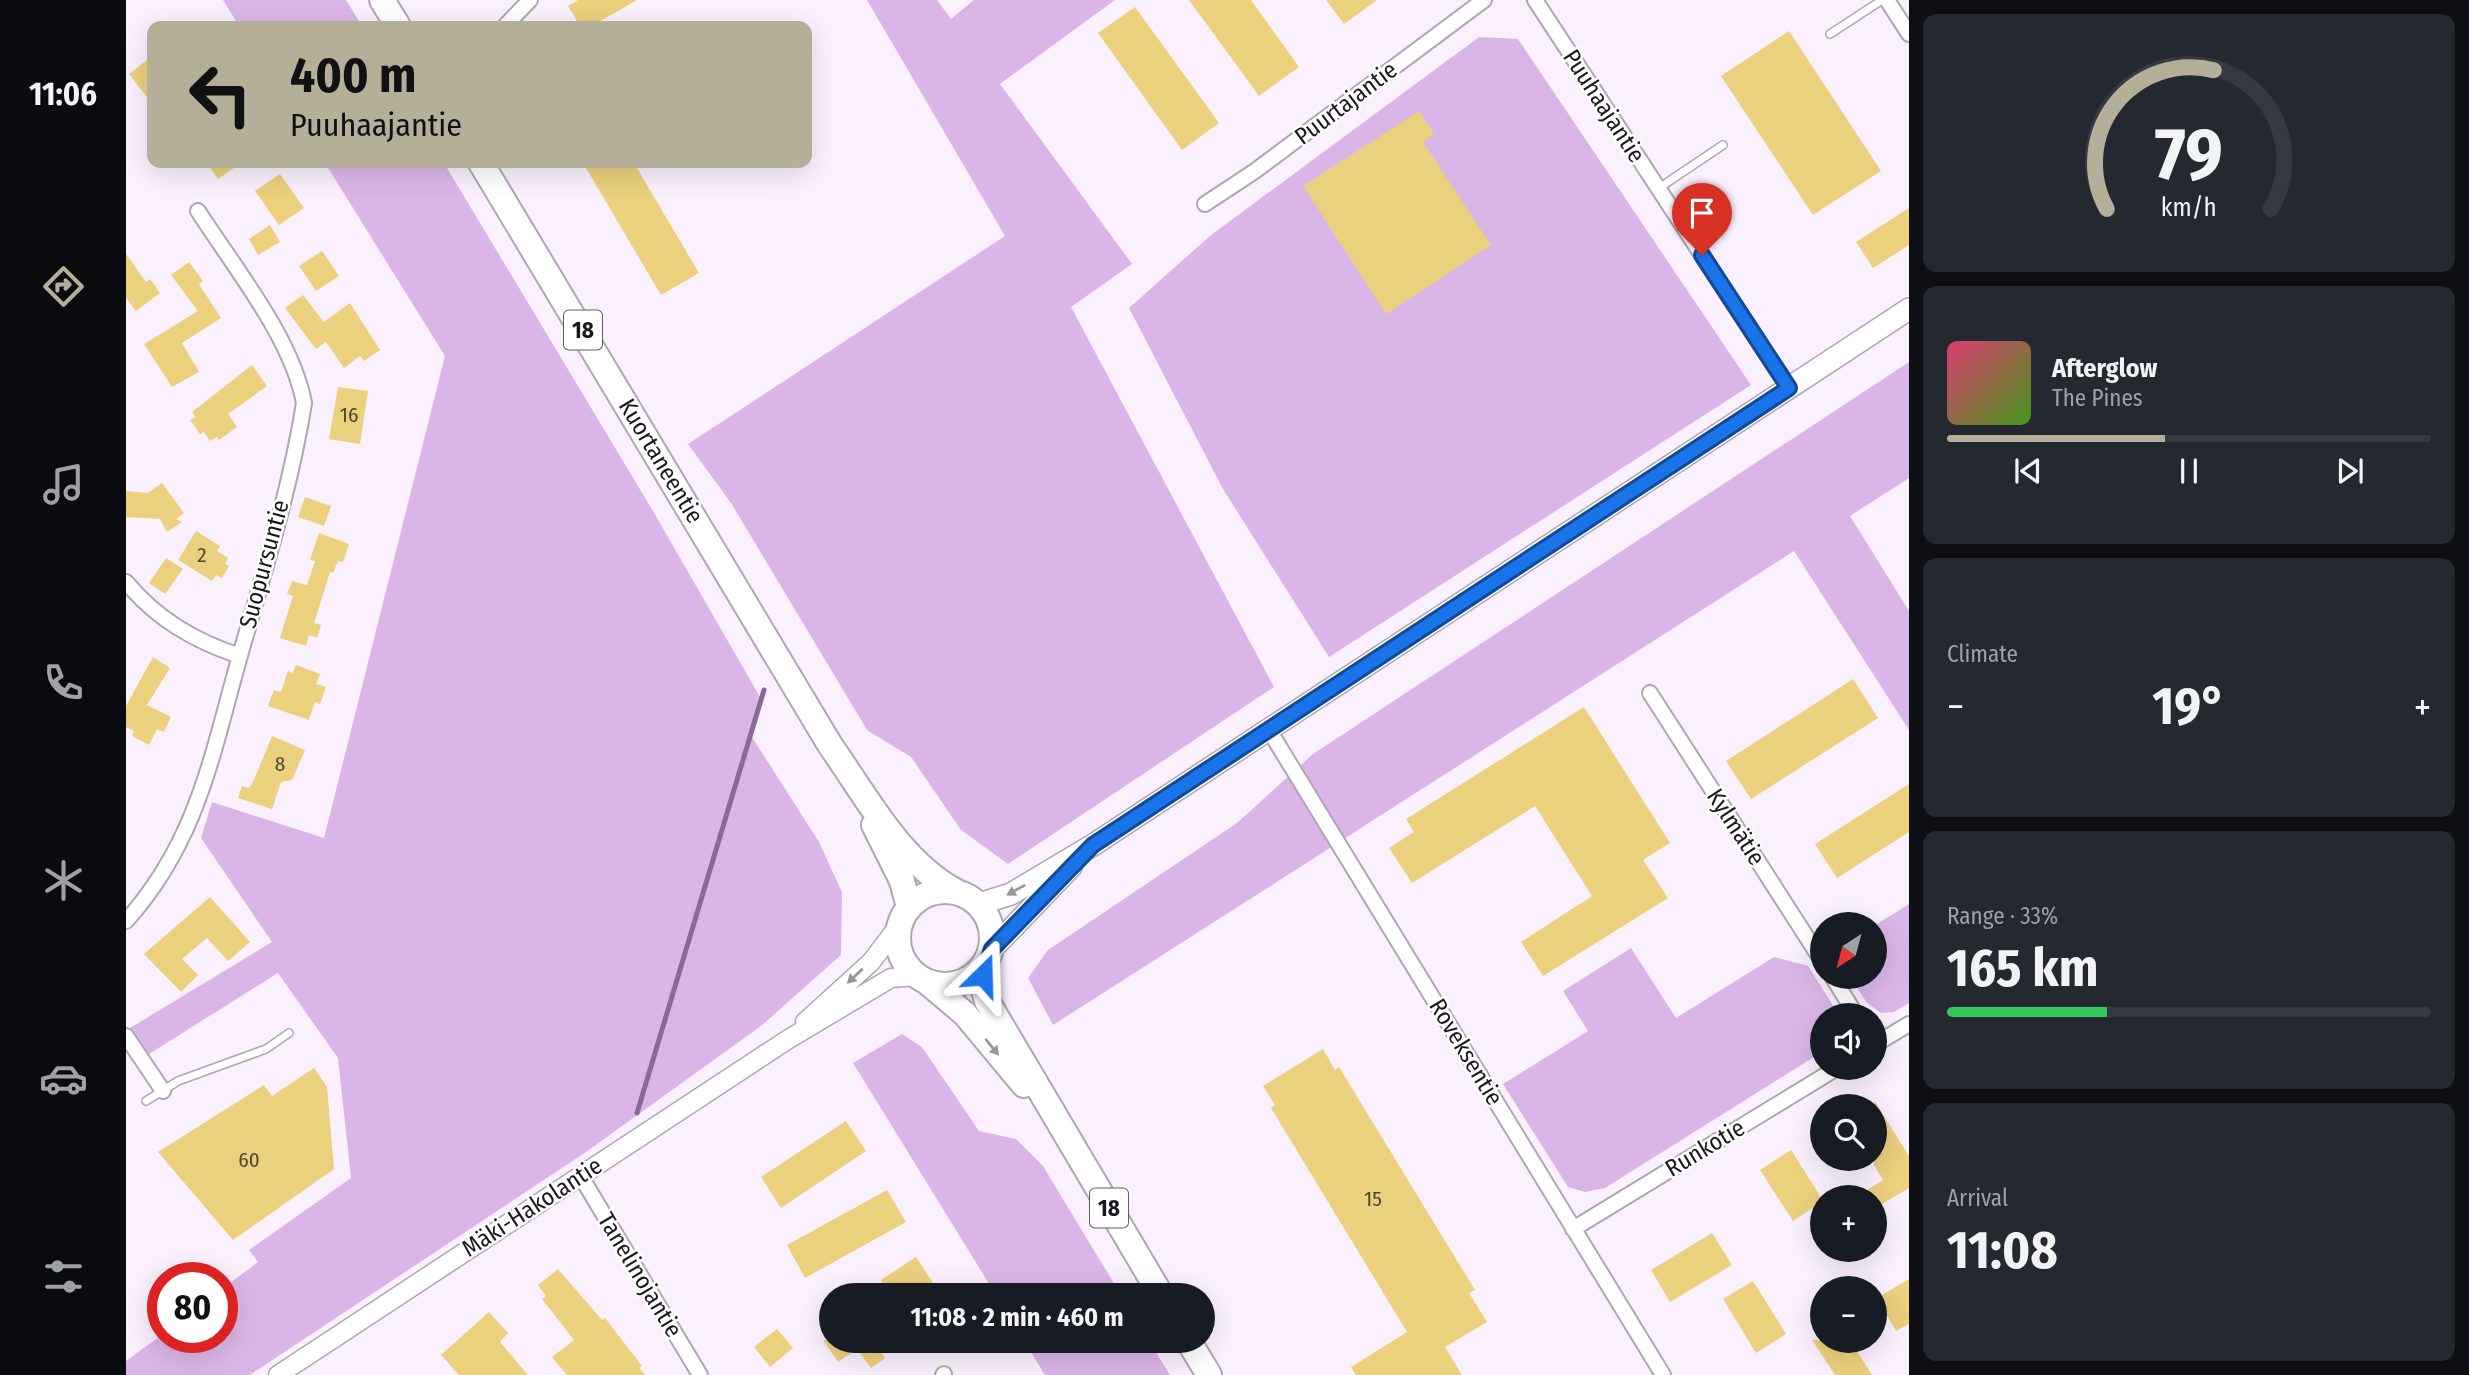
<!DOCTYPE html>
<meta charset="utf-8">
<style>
body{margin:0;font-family:"Fira Sans Condensed",sans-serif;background:#242831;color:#f1f3f6;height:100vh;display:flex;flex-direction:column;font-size:26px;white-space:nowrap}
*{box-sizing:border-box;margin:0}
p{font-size:23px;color:#9ea1a6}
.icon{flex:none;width:38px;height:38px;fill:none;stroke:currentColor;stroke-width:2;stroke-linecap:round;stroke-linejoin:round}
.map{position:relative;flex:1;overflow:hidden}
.drawer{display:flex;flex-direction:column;gap:14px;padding:14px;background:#0d0f14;width:560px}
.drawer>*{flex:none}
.top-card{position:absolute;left:21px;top:21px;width:665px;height:147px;border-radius:14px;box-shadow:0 7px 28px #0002;background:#b5af9a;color:#111;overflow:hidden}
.needle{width:46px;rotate:216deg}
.buttons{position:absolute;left:1684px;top:912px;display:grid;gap:14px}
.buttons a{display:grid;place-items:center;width:77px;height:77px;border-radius:50%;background:#171b24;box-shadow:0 7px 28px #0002;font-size:35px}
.speed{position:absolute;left:21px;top:1262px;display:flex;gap:14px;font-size:35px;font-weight:700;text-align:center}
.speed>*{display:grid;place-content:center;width:91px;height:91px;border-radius:50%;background:#171b24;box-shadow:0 7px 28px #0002;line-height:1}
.speed .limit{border:10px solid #d22;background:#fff;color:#111}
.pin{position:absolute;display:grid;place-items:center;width:60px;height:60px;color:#fff;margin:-72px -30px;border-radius:50% 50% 50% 0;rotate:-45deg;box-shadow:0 0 7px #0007}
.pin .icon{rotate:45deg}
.me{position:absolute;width:77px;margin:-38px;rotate:22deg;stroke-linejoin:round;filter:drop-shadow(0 0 5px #0008)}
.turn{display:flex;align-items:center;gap:24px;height:147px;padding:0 28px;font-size:32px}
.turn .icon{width:91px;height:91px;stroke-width:2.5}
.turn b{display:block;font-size:49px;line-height:60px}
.big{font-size:52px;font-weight:700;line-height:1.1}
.drawer .card{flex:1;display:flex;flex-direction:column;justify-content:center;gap:10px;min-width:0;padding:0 24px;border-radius:14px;background:#242831}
.drawer .dial{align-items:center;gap:0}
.dial svg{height:182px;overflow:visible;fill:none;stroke:#363941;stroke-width:7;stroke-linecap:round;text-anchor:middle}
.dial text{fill:#f1f3f6;stroke:none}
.song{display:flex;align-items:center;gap:21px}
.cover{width:84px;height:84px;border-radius:10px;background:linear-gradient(135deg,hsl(340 70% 55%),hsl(100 70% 35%))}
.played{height:7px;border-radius:4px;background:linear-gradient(90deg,#b5af9a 45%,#363941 45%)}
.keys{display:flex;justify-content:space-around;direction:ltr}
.heat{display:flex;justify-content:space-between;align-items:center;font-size:38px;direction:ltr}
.charge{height:10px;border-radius:5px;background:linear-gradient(90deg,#34c759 33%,#363941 0)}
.trip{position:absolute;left:693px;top:1283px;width:396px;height:70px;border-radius:35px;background:#171b24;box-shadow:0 7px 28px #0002;font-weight:700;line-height:70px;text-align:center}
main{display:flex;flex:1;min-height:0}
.dock{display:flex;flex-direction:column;width:126px;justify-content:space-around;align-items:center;background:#090b0e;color:#9ea1a6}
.dock .icon{width:49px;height:49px}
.dock .current{color:#b5af9a}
.dock b{font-size:32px;color:#f1f3f6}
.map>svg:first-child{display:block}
.green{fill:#dab6e8}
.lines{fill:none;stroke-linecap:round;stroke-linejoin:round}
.stream{stroke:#8b6898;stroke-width:5}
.building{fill:#ebd07d}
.service-casing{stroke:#b0a6b3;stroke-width:10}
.minor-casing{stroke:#b0a6b3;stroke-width:18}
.tertiary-casing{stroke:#b0a6b3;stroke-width:21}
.secondary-casing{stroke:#b0a6b3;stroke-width:24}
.trunk-casing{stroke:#b0a6b3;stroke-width:28}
.service{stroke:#fff;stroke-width:7}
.minor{stroke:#fff;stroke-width:14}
.tertiary{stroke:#fff;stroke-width:18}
.secondary{stroke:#fff;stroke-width:21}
.trunk{stroke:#fff;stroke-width:24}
.oneway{fill:#989799}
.route-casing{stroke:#114b97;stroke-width:18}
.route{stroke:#1a73e8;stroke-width:12}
.labels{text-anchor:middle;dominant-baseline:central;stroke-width:5;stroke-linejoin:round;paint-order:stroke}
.number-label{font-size:21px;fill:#4f4635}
.shield{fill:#fff;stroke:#5f5d61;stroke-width:2}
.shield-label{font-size:23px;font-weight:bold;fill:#1b181d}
.street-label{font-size:24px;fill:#1b181d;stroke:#fff}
</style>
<main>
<nav class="dock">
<b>11:06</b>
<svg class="icon current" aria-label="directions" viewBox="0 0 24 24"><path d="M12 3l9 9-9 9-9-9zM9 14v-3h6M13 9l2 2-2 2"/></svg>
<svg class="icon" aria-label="music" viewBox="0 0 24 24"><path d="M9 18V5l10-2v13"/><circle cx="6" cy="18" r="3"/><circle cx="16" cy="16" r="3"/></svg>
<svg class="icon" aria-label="phone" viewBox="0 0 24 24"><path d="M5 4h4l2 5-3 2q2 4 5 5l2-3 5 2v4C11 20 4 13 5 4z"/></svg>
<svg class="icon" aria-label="climate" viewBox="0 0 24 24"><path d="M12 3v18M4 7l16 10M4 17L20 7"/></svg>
<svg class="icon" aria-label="car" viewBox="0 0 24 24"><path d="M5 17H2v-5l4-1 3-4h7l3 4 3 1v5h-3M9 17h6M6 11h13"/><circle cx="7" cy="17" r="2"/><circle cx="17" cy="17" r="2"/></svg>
<svg class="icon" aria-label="filters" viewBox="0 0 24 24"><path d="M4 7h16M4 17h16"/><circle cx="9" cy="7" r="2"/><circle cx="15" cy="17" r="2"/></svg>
</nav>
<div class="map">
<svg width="1783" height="1375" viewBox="0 0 1783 1375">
<rect width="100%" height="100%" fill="#faf0fe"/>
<path class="green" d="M97,0H220L236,26H113Z
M741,0H811L825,19L848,0H989L874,84L1006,264L945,307L1148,687L882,864L835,830L785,757L741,730L605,503L562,444L879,236Z
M1353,37L1392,39L1625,385L1203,657L1097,489L1003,308L1085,235Z
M199,163H318L527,511L634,697L624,734L693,842L716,892L715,955L635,1026L460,1152L124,1375H0V1361L37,1334V1337H96V1289L132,1262L123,1250L225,1178L212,1058L152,973L23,1054L4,1028L146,942L75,838L86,802L198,838L319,356Z
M1783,362V478L1724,516L1783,611V730L1668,551L927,1025L902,978L922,950L1111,823L1187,754Z
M1783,904V1003L1768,1012L1755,1013L1741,1003L1724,977L1748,976V926Z
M1505,948L1550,1018L1648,957L1682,966L1713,1015H1696V1052L1479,1188L1459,1192L1442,1187L1377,1084L1462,1031L1437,991Z
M776,1034L796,1047L853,1131L890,1139L917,1166L995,1295H870L727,1063Z
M898,1341H1023L1044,1375H919Z"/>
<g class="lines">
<path class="stream" d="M511,1113L638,690"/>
</g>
<path class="building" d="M452,0H511L466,26H454L442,6Z
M1063,0H1125L1173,67L1133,96Z
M1200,0H1251L1218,24Z
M1009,7L1093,123L1056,150L972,33Z
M1663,31L1755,171L1687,215L1595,76Z
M26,56V104L3,74Z
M1293,111L1308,134L1297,142L1365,245L1260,314L1177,186Z
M81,163H115L92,179Z
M457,163H508L573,273L535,295Z
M154,174L178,208L153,225L129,191Z
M1783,208V245L1747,268L1730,242Z
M144,225L154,242L132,255L123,239Z
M196,251L213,276L190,291L173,266Z
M0,254L20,282L24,279L34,293L10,311L0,298Z
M63,262L77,281L73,284L95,318L56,343L73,372L46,387L18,344L72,311L45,275Z
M177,295L198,322L224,303L254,350L238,361L234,356L218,368L200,342L190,349L159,308Z
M126,365L141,386L102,414L111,427L93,440L91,437L84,441L78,432L74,434L64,420L70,417L66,412Z
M212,387L242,391L234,444L203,439Z
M36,483L58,513L50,519L56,522L41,532L34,519L0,517V491L22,493Z
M179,497L205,506L198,526L172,517Z
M70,531L94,546L91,551L102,558L99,564L103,566L96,578L90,575L86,581L52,560Z
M193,533L223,544L217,562L212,561L207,573L204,572L188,623L195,625L191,638L183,635L180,646L154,638L167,596L161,594L166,581L181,585L189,561L184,560Z
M40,558L57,569L39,594L23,583Z
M27,657L44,668L21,705L45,717L38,732L31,729L23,745L6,736L8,731L0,727V706Z
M170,665L194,674L190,684L200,687L194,704L189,702L183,720L142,706L148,690L155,692L162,671L167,673Z
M1727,679L1752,718L1625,799L1600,761Z
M1458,707L1544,843L1517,860L1542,898L1417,976L1395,942L1466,896L1409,806L1286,883L1263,848L1288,832L1280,819Z
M146,736L179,750L166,780L155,782L146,809L112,798L116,786L123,788L128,780Z
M1783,784V832L1711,878L1689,844Z
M84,897L124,942L102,961L81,938L56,959L72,975L55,992L18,954Z
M1197,1049L1209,1070L1213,1067L1349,1290L1343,1293L1361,1322L1319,1347L1336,1375H1230L1225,1367L1281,1332L1145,1108L1149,1105L1137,1086Z
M188,1068L201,1087L208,1169L107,1240L32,1152L138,1085L146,1096Z
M1748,1100L1783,1156V1188L1748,1209V1197H1730L1757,1180L1748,1165Z
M720,1121L740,1151L655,1208L635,1177Z
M1665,1150L1696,1199V1202L1667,1221L1634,1170Z
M761,1190L780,1222L679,1278L661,1245Z
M1586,1233L1606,1265L1544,1302L1525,1270Z
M790,1257L807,1283L800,1288L804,1295H765L755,1280Z
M432,1269L476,1320L479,1318L516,1366L513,1368L519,1375H441L426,1357L448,1340L416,1299L420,1296L412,1285Z
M1783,1279V1324L1770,1331L1751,1298Z
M1627,1281L1660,1334L1630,1353L1597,1299Z
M363,1312L382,1333L374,1342L402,1375H333L315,1355Z
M651,1329L667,1348L644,1367L628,1347Z
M697,1340H747L759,1358L745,1368L731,1349L712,1362Z
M1686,1340H1724L1746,1375H1709Z"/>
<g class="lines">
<defs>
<path id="service" d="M1704,34L1756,0
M1533,188L1597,145
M20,1101L52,1081L140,1049L163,1033"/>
<path id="minor" d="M1409,0L1663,388
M1761,0L1783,34
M379,26L404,0
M1079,204L1129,171L1358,0
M0,582C31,619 68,641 114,656
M1524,693L1696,961
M1143,730L1537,1375
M0,921C74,839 87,748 117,645C140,566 165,485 178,403C166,338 108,267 72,211
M1706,976L1730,1015
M0,1036L37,1091
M1748,1045L1783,1024
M454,1175L574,1375
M1447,1229L1711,1068
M817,1375L818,1374"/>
<path id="tertiary" d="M679,1022L745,962L774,924
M152,1375L661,1040L765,978L791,976"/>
<path id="secondary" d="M853,904L885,894L967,845L1783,309
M866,949L945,867"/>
<path id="trunk" d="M256,0L272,26
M355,163L704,745C740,796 774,862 831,892
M748,825L776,881L783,907
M772 938a47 47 0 1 1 94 0a47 47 0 1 1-94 0Z
M860,963L857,987L861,1001L1035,1295
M801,982L839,1014L898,1085
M1062,1340L1083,1375"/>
</defs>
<use href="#service" class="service-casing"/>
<use href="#minor" class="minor-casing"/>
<use href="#tertiary" class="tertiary-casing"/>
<use href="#secondary" class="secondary-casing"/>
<use href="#trunk" class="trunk-casing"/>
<use href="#service" class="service"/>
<use href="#minor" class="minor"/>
<use href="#tertiary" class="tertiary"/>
<use href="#secondary" class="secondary"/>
<use href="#trunk" class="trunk"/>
</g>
<defs><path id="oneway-solid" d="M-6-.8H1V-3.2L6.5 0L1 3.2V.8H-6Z" transform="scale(1.75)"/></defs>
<g class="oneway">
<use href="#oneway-solid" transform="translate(890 890) rotate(151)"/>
<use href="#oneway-solid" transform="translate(729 976) rotate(137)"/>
<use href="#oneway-solid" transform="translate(866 1047) rotate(51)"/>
</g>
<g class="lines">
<defs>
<path id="route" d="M857,975L866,949L967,845L1663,388L1576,255"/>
</defs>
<use href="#route" class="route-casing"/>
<use href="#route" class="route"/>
</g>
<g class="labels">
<g class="number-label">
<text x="223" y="415">16</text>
<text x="76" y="555">2</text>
<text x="154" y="764">8</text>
<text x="123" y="1160">60</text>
<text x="1247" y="1199">15</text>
</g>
<g class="shield">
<rect x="438" y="310.5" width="38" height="39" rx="5"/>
<rect x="964" y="1188.5" width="38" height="39" rx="5"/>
</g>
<g class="shield-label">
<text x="457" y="330">18</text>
<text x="983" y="1208">18</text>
</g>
<g class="street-label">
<text transform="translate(1220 103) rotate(-37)">Puurtajantie</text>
<text transform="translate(1478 106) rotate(57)">Puuhaajantie</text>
<text transform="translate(535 461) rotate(59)">Kuortaneentie</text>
<text transform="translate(138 564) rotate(-75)">Suopursuntie</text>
<text transform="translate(1610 827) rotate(57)">Kylmätie</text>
<text transform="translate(1340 1052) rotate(59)">Roveksentie</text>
<text transform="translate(1579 1148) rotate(-31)">Runkotie</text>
<text transform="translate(406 1207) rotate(-33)">Mäki-Hakolantie</text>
<text transform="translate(514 1275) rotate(59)">Tanelinojantie</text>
</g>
</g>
</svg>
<div class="buttons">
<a><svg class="needle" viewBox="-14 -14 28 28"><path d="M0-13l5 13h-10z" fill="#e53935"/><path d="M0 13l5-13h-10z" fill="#9ea1a6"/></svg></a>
<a><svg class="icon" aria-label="sound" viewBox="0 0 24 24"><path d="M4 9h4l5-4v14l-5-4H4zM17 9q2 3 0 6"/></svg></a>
<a><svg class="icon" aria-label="search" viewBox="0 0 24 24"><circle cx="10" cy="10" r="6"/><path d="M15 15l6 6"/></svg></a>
<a>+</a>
<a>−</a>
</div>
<div class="speed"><div class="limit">80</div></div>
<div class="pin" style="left:1576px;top:255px;background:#d93025"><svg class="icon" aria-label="arrive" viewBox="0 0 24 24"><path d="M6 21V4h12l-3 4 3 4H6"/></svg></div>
<svg class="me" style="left:857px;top:975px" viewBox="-20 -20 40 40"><path d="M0-17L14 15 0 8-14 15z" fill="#1a73e8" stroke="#fff" stroke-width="4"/></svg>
<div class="trip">11:08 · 2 min · 460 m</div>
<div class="top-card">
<div class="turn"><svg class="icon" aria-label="left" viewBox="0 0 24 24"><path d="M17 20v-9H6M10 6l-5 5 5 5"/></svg><div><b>400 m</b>Puuhaajantie</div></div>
</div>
</div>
<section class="drawer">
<div class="card dial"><svg viewBox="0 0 100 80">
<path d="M14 69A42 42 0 1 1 86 69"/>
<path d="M14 69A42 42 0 0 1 61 8" stroke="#b5af9a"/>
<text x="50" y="56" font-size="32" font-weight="700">79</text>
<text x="50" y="72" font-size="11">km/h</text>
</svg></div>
<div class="card">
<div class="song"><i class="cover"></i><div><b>Afterglow</b><p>The Pines</p></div></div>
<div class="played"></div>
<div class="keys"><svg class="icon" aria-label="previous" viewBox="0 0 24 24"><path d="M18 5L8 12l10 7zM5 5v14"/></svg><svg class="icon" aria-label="pause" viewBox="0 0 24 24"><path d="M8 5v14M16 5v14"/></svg><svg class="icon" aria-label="next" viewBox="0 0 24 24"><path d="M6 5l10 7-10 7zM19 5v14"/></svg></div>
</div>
<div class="card"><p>Climate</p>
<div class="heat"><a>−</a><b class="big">19°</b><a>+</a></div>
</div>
<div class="card"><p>Range · 33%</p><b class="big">165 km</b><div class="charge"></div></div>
<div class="card"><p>Arrival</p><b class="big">11:08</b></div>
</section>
</main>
